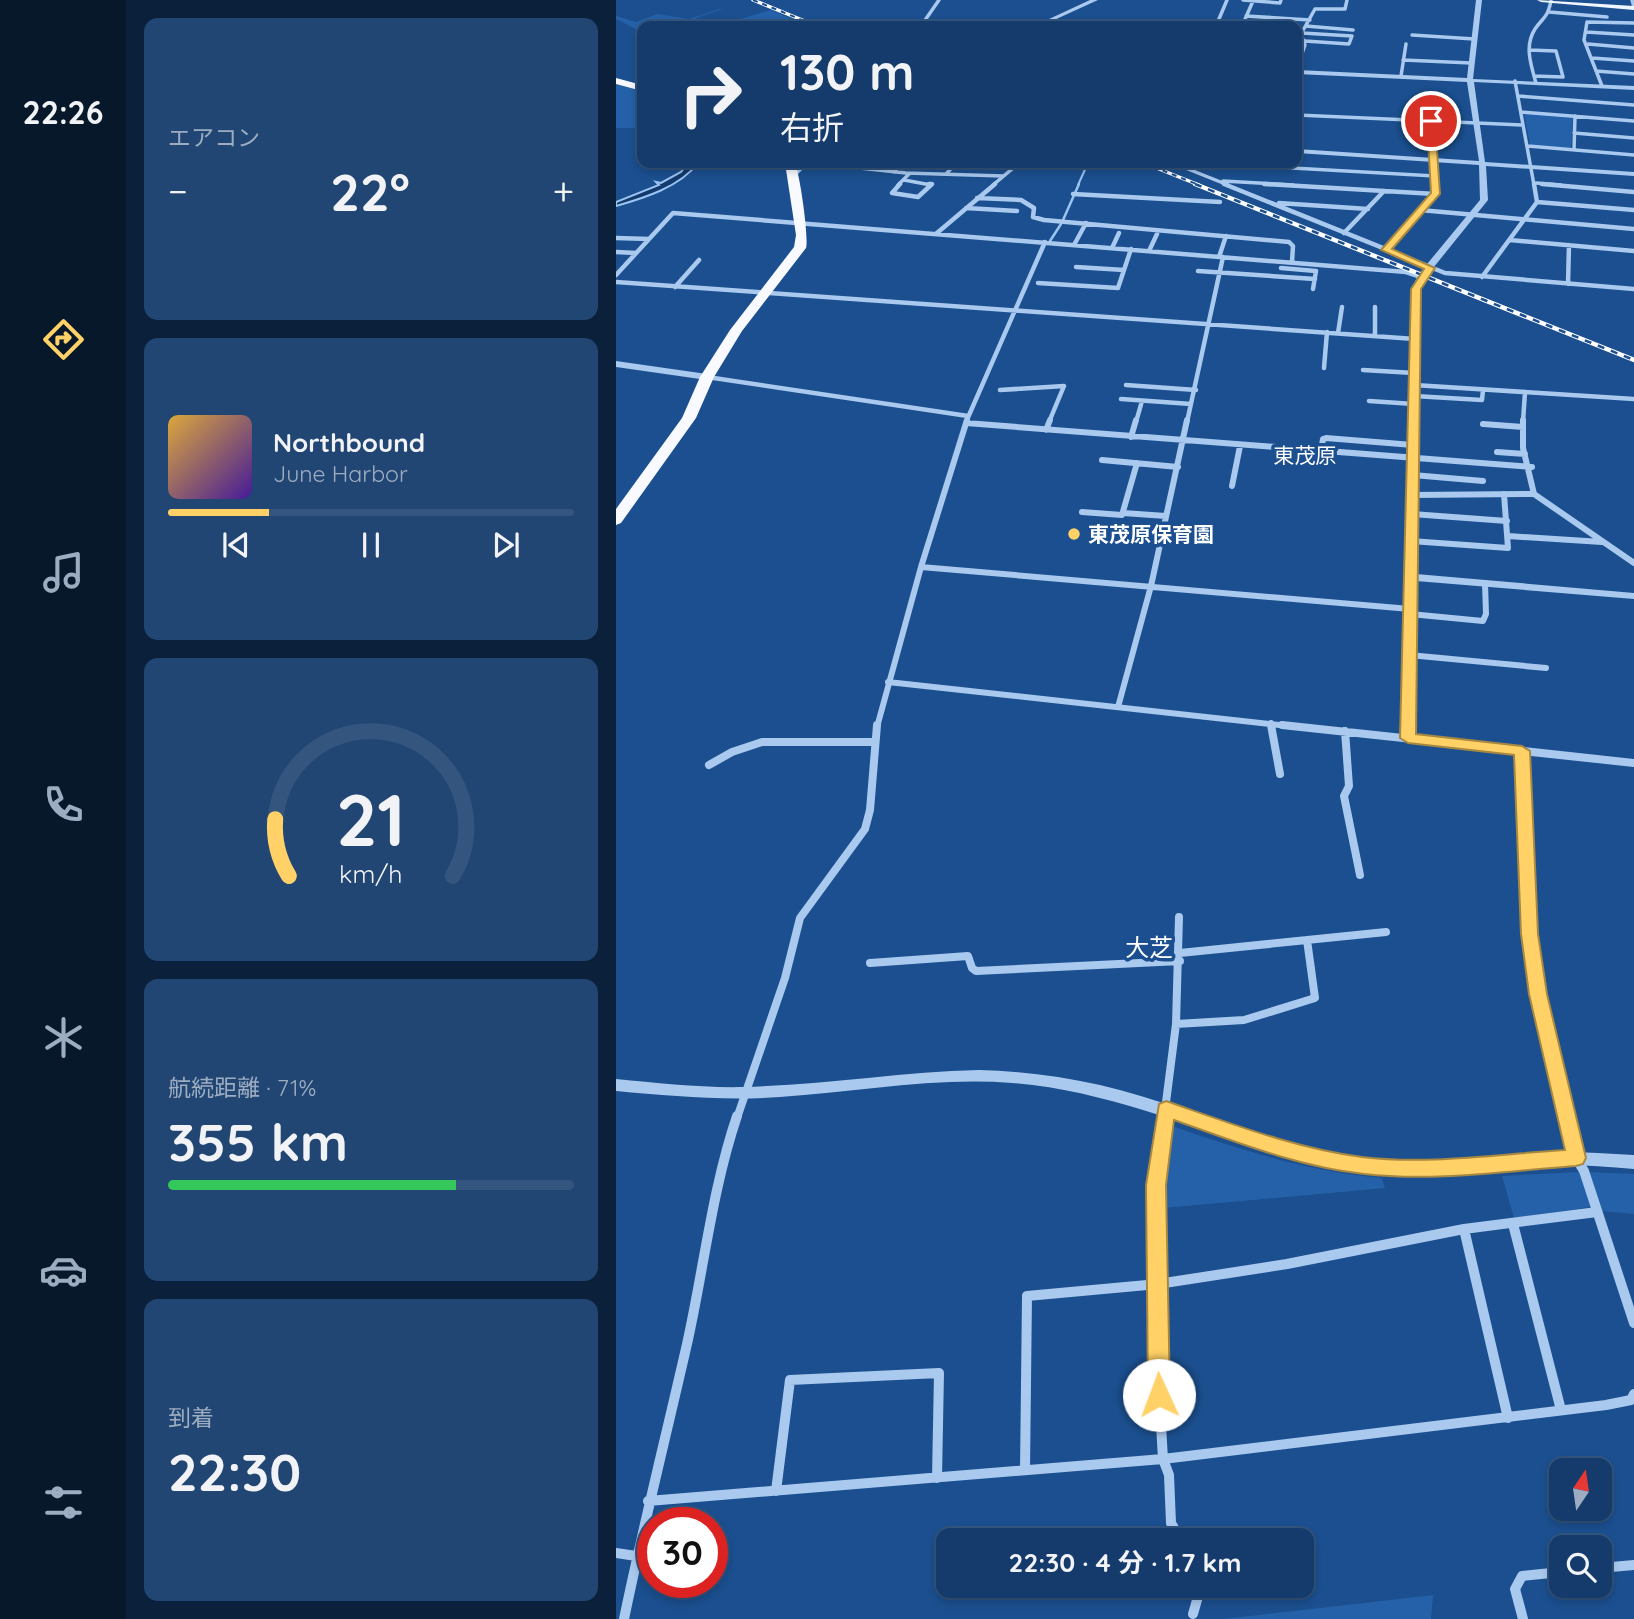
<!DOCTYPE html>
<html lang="ja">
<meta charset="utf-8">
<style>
body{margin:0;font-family:Quicksand,"Noto Sans JP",sans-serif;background:#214673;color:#f1f3f6;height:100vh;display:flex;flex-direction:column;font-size:26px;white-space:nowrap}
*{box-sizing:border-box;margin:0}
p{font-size:23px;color:#9dadc1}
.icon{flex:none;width:38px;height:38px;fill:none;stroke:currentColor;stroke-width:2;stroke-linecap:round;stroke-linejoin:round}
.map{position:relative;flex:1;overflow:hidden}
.side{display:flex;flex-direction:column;gap:18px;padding:18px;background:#0b203b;width:490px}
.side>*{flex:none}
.guide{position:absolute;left:21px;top:21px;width:665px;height:147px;border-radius:14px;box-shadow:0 4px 10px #0003,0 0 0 2px #33557e;background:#143b6b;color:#f1f3f6;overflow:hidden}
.needle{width:46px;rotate:13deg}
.fabs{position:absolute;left:933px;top:1458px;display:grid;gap:14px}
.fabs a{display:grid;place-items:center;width:63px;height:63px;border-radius:14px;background:#143b6b;box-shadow:0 4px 10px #0003,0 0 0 2px #33557e;font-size:35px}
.speed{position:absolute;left:21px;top:1507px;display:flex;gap:14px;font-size:35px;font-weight:700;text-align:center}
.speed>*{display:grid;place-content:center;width:91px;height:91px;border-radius:50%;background:#143b6b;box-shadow:0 4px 10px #0003,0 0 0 2px #33557e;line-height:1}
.speed .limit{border:10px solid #d22;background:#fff;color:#111}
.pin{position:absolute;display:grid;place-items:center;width:60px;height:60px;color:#fff;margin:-30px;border:4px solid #fff;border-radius:50%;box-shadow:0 2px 7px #0007}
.me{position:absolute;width:77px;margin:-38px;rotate:358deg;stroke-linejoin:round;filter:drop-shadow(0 0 5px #0008)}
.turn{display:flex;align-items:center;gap:24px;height:147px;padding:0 28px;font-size:32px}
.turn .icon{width:91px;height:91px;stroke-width:2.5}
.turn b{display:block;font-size:49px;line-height:60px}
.big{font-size:52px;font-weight:700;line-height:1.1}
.side .card{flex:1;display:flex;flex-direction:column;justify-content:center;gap:10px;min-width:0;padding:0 24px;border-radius:14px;background:#214673}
.side .dial{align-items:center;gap:0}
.dial svg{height:182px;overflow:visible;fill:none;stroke:#33557e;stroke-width:7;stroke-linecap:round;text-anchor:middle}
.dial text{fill:#f1f3f6;stroke:none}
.song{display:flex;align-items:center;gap:21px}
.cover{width:84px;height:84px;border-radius:10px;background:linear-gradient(135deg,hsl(40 70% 55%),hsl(260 70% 35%))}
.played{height:7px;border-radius:4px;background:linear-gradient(90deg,#ffd166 25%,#33557e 25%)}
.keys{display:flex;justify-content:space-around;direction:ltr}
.heat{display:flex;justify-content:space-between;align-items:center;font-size:38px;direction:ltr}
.charge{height:10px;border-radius:5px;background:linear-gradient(90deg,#34c759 71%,#33557e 0)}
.trip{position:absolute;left:320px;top:1528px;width:378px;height:70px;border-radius:14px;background:#143b6b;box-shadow:0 4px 10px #0003,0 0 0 2px #33557e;font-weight:700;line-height:70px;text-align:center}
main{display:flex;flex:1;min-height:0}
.menu{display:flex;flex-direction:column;width:126px;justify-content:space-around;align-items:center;background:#08182b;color:#9dadc1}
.menu .icon{width:49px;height:49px}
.menu .current{color:#ffd166}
.menu b{font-size:32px;color:#f1f3f6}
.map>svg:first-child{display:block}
.green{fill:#2461a8}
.water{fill:#123a6d;stroke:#9cc4f0;stroke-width:2}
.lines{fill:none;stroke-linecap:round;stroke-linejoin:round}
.stream-far1{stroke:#9cc4f0;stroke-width:2}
.stream{stroke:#9cc4f0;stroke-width:2.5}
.minor-far4{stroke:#a9c9ee;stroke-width:3.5}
.minor-far3{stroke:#a9c9ee;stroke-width:4.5}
.minor-far2{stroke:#a9c9ee;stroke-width:6}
.minor-far1{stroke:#a9c9ee;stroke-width:8}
.minor{stroke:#a9c9ee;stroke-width:10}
.tertiary{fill:#a9c9ee;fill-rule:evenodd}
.primary{fill:#f0f6ff;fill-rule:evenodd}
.trunk{fill:#f8faff;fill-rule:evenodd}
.rail-far1-casing{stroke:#fff;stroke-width:3.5}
.rail-casing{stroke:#fff;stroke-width:4.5}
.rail-far1{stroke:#1b4f8f;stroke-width:2;stroke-dasharray:5;stroke-linecap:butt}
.rail{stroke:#1b4f8f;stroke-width:2.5;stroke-dasharray:7;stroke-linecap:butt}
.route{fill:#ffd166;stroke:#a68842;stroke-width:2}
.poi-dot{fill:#ffd166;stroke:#1b4f8f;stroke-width:2.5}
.labels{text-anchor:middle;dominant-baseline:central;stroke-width:7;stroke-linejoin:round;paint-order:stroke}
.far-quarter-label{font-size:21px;fill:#fff;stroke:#1b4f8f}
.poi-label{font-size:21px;font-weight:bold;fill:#fff;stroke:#1b4f8f;text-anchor:start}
.quarter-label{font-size:24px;fill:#fff;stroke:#1b4f8f}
</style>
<main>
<nav class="menu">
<b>22:26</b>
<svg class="icon current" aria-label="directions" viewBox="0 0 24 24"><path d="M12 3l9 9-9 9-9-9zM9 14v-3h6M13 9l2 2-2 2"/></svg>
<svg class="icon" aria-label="music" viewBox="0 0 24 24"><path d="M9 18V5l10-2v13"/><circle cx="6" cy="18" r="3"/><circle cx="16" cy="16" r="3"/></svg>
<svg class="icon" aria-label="phone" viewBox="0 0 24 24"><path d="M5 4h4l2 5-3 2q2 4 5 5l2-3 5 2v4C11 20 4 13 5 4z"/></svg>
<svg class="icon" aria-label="climate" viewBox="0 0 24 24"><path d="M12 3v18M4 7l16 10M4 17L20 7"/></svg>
<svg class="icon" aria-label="car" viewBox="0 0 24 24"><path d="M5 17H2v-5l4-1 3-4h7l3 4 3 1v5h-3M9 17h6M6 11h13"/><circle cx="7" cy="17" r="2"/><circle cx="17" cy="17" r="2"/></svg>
<svg class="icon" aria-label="filters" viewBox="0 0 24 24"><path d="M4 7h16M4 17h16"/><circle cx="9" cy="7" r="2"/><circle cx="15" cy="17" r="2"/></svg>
</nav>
<section class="side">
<div class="card"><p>エアコン</p>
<div class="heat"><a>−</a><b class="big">22°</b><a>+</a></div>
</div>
<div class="card">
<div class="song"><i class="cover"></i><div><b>Northbound</b><p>June Harbor</p></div></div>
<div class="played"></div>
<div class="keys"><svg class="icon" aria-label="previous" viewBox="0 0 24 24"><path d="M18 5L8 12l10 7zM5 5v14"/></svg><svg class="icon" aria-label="pause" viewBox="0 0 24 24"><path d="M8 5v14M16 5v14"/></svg><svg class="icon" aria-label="next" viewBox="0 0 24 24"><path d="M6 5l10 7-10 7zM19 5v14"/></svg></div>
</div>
<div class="card dial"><svg viewBox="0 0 100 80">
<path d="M14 69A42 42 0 1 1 86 69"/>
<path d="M14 69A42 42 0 0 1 8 44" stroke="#ffd166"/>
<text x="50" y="56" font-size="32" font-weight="700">21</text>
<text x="50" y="72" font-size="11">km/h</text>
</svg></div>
<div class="card"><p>航続距離 · 71%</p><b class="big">355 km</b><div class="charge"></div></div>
<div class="card"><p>到着</p><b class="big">22:30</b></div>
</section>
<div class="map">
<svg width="1018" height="1619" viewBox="0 0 1018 1619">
<rect width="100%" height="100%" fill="#1b4f8f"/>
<path class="green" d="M103,9H107L85,16L64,26H26V32L0,19V16L20,22L41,14L73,19Z
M155,10L193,26H102Z
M0,84L26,91V128H0Z
M908,113L957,116L955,149L914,145Z
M553,1125C621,1149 693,1172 766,1178L769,1188L548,1208Z
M963,1172L975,1207L898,1218L886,1176Z
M972,1172L1018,1174V1214L985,1211Z
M817,1595L815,1619H607Z"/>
<path class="water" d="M72,163H82C64,187 28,198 0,206V202L43,185L40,182L45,183L65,172Z"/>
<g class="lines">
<path class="stream-far1" d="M462,185L472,163"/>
<path class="stream" d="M447,220L463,184
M434,241L445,224"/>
<path class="minor-far4" d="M627,0L664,3L665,0
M1016,0L1018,7
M933,12L991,17
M630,16L694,20
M305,26L323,0
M603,26H600L611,0
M626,26L637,1
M690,26L737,30
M970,32L1018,35
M686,33L736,36L733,44L689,41
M796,35L858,39
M972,44L1018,48
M913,50L940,51L947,77L918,76
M976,58L1018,61
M787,60L855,63
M681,68L689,45L685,34L699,9H729L731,0
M980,71L1018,74
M785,76L790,44
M899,81L918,185
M920,83C915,65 908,46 919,29C928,16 931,19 935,1
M986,86L968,40L971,22L1018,23
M902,96L1018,105
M905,112L1018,121
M681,115L906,125
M815,121L819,185
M958,133L1018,138
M912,146L1018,155
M958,150L959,116
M197,163L290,173L387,176
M557,163L612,185
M586,163L819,176
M278,172L286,163
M331,173L340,163
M288,180L315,185
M607,181L677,185
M920,183L945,185
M282,185L294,173
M377,185L403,163"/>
<path class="minor-far3" d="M284,184L276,193L302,197L316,184H313
M608,184L829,273L1018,289
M648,184L819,194
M926,184L1018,192
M457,194L604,202
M361,198L405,200L418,208L417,217L428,220L673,242L677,246L676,262
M921,202L1018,210
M663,203L752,209
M350,208L401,211
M804,210L1018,229
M321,233L379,184
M728,233L768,191
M0,238L33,239
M894,240L1018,251
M458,245L470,223
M496,248L503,233
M770,250L819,194L818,184
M533,251L541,234
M0,252L20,253
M603,257L610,236
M460,267L508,270
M665,268L700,271L697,289
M582,271L699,279
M0,275L57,213L790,272L805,277
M866,277L921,202L918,184
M0,282L799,339
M422,283L502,288L515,249
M952,284L953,245
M59,287L83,260
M759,307V336
M722,333L726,307
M708,368L711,332
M747,370L798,373
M91,377L352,416
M510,385L580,390
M798,385L1018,399
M384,390L448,386L433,422
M798,396L866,400L867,390
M505,399L575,404
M753,401L798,404
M350,422L429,242
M520,422L526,401
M571,422L607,257
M907,422L909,392"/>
<path class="minor-far2" d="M907,420V448L918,494L1018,563
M350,423L916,467
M867,424L907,427
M430,430L434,420
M515,437L520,420
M705,451L707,439L710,438L797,445
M881,452L909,454
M486,460L562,467
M797,475L867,481
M616,486L624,446
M796,495L918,494
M466,512L506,515L521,463
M507,513L550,516
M796,514L891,521
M892,536L986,542
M795,541L892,548L888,494
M305,567L794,609
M794,614L867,621L870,614L869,583
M793,655L930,668
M272,682L682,727
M502,707L535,586L571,420
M655,723L656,727
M261,727L305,567L351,420"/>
<path class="minor-far1" d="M655,725L664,774
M666,725L1018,763
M729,731L733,786L728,796L744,875
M906,751L913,934L921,994L950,1118
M93,765L116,752L146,742H259
M564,953L770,932
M254,963L352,956L356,968L360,971L564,961
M560,1024L628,1020L699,998L691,940
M121,1118L169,978L184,918L249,829L254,810L261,725
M548,1118L560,1024L563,917"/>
<path class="minor" d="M549,1116L540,1185L542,1374L547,1459L553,1475L555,1523L565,1540
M950,1116L960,1158L968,1171L1018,1323
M897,1224L945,1410
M848,1229L892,1418
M409,1470L411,1296L542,1284L671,1264L848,1229L981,1212
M160,1491L174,1380L323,1373L321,1478
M32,1501L547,1459L990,1405L1015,1400L1018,1394
M0,1553L20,1556
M984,1568L1018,1565
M577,1614L585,1586
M8,1619C27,1527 50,1436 71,1344C88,1268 96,1190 121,1116
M907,1619L899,1589L906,1576L945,1572"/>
<path class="tertiary" d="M474,0H482L425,26H418Z
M860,0H866L857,79L1018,86V90L858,82L869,162L1018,172V176L870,166L872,200L809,278L804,289L800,574L1018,593V599L800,581L798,738L792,742L786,738L796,289L802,275L864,200L863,165L681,153V149L863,161L851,82L681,74V70L851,78Z
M186,163H193L181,175H177V173Z
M0,361L91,374L95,377L91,380L0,367Z
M363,1070C404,1071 444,1076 484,1085C571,1106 654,1145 743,1158C806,1168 870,1155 933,1152C962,1151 990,1154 1018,1155V1169C990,1167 962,1164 934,1165C870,1168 807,1181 744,1171C624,1154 517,1092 396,1083C318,1077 241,1092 164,1097C108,1101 55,1096 0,1091V1079C43,1083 85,1088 128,1087C207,1085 284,1072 363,1070Z"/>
<path class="primary" d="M921,0L1018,6V10L925,2Z"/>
<path class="trunk" d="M0,78L26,85V91L0,84Z
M169,163H179C184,175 193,238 190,248L126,331L98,377L80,418L5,523L0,525V509L66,418L84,377L114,330L178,247L180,235Z"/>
<defs>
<path id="rail-far1" d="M137,0L201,26
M528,163L583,185"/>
<path id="rail" d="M579,184L1018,360"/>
</defs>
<use href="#rail-far1" class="rail-far1-casing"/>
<use href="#rail" class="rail-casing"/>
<use href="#rail-far1" class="rail-far1"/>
<use href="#rail" class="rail"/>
</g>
<path class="route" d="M815,118L819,121L824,194L776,249L819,268L805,289L800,734L906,746L914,751L922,934L931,994L970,1158L967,1164L960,1166C890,1171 818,1182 748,1174C683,1167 620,1142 558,1120L550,1185L554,1395L551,1403L543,1406L535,1403L532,1395L530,1185L543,1104L550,1101C614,1123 678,1148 746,1157C812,1165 882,1154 949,1150L913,994L905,934L898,755L792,743L784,738L795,289L808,269L765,250L815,193L811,121Z"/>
<circle class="poi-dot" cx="458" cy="534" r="7"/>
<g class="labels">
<g class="far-quarter-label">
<text x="689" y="455">東茂原</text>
</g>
<g class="poi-label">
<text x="472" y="534">東茂原保育園</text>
</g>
<g class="quarter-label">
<text x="533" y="947">大芝</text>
</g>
</g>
</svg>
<div class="fabs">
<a><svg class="needle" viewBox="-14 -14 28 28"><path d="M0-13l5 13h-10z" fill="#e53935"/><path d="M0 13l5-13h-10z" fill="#9dadc1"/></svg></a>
<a><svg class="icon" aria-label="search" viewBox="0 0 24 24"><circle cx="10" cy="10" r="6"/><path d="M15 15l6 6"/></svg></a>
</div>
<div class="speed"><div class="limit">30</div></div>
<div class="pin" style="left:815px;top:121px;background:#d93025"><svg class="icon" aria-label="arrive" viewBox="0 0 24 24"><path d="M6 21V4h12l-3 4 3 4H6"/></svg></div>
<svg class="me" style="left:543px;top:1395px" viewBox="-20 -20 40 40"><circle r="19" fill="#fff"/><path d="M0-13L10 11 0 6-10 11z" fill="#ffd166"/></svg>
<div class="trip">22:30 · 4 分 · 1.7 km</div>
<div class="guide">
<div class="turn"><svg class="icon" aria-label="right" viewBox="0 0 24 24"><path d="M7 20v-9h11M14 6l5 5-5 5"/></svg><div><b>130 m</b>右折</div></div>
</div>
</div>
</main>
